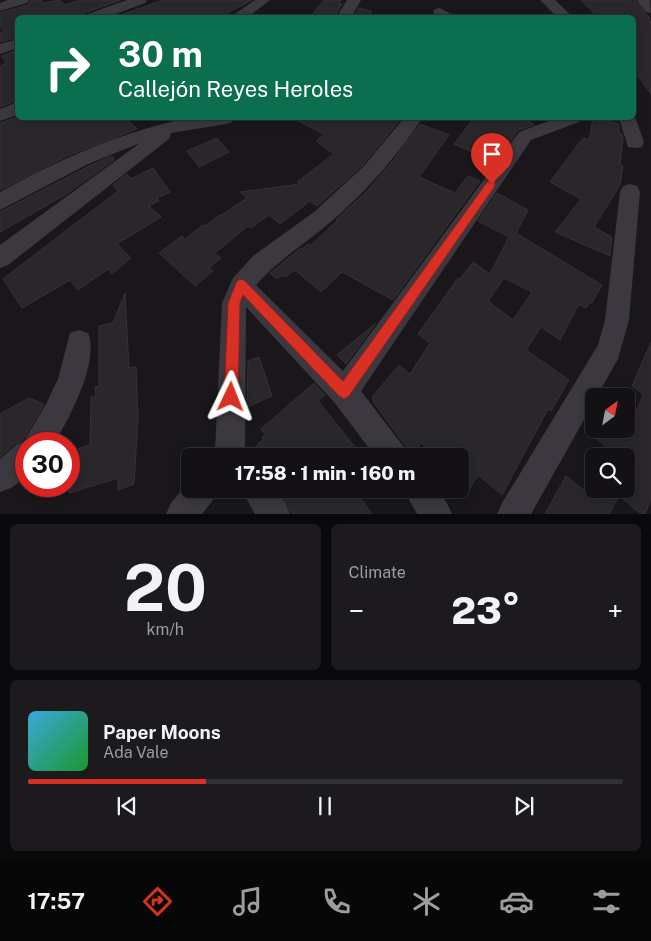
<!DOCTYPE html>
<meta charset="utf-8">
<style>
body{margin:0;font-family:"Public Sans",sans-serif;background:#1c1a1d;color:#f1f3f6;height:100vh;display:flex;flex-direction:column;font-size:19px;white-space:nowrap}
*{box-sizing:border-box;margin:0}
p{font-size:16px;color:#9d9da0}
.icon{flex:none;width:28px;height:28px;fill:none;stroke:currentColor;stroke-width:2;stroke-linecap:round;stroke-linejoin:round}
.map{position:relative;height:514px;overflow:hidden}
.panel{display:flex;flex-direction:column;gap:10px;padding:10px;background:#0a090b;flex:1}
.panel>*{flex:none}
.hud{position:absolute;left:15px;top:15px;width:621px;height:105px;border-radius:8px;box-shadow:0 2px 8px #0003,0 0 0 1px #323134;background:#0b6e4f;color:#fff;overflow:hidden}
.needle{width:32px;rotate:32deg}
.tools{position:absolute;left:585px;top:388px;display:grid;gap:10px}
.tools a{display:grid;place-items:center;width:50px;height:50px;border-radius:8px;background:#131114;box-shadow:0 2px 8px #0003,0 0 0 1px #323134;font-size:25px}
.speed{position:absolute;left:15px;top:432px;display:flex;gap:10px;font-size:25px;font-weight:700;text-align:center}
.speed>*{display:grid;place-content:center;width:65px;height:65px;border-radius:50%;background:#131114;box-shadow:0 2px 8px #0003,0 0 0 1px #323134;line-height:1}
.speed .limit{border:8px solid #d22;background:#fff;color:#111}
.pin{position:absolute;display:grid;place-items:center;width:42px;height:42px;color:#fff;margin:-51px -21px;border-radius:50% 50% 50% 0;rotate:-45deg;box-shadow:0 0 5px #0007}
.pin .icon{rotate:45deg}
.me{position:absolute;width:55px;margin:-28px;rotate:2deg;stroke-linejoin:round;filter:drop-shadow(0 0 4px #0008)}
.turn{display:flex;align-items:center;gap:18px;height:105px;padding:0 20px;font-size:22px}
.turn .icon{width:65px;height:65px;stroke-width:2.5}
.turn b{display:block;font-size:35px;line-height:42px}
.big{font-size:38px;font-weight:800;line-height:1.1}
.panel .tile{flex:1;display:flex;flex-direction:column;justify-content:center;gap:8px;min-width:0;padding:0 18px;border-radius:8px;background:#1c1a1d}
.panel .dial{align-items:center;gap:0}
.dial b{font-size:65px;line-height:1}
.song{display:flex;align-items:center;gap:15px}
.cover{width:60px;height:60px;border-radius:8px;background:linear-gradient(135deg,hsl(200 70% 55%),hsl(130 70% 35%))}
.played{height:5px;border-radius:2px;background:linear-gradient(90deg,#d93025 30%,#323134 30%)}
.keys{display:flex;justify-content:space-around;direction:ltr}
.heat{display:flex;justify-content:space-between;align-items:center;font-size:28px;direction:ltr}
.panel .tiles{flex:1;display:grid;gap:10px;grid-template-columns:1fr 1fr}
.tile:last-child{grid-column:span 2}
.trip{position:absolute;left:181px;top:448px;width:288px;height:50px;border-radius:8px;background:#131114;box-shadow:0 2px 8px #0003,0 0 0 1px #323134;font-weight:800;line-height:50px;text-align:center}
.tab-bar{display:flex;height:80px;justify-content:space-around;align-items:center;background:#080708;color:#9d9da0}
.tab-bar .icon{width:35px;height:35px}
.tab-bar .current{color:#d93025}
.tab-bar b{font-size:22px;color:#f1f3f6}
.map>svg:first-child{display:block}
.building{fill:#2a272b;stroke:#353136;fill-rule:evenodd}
.lines{fill:none;stroke-linecap:round;stroke-linejoin:round}
.minor{fill:#3c383f;fill-rule:evenodd}
.route{fill:#d93025;stroke:#8d1f18}
</style>
<div class="map">
<svg width="651" height="514" viewBox="0 0 651 514">
<rect width="100%" height="100%" fill="#19171a"/>
<path class="building" d="M31,0H41L44,3L59,0L65,5L80,0H121L84,13L81,18H18V37L0,42V33L4,32L0,26V13L28,5Z
M163,0H252L218,18H112Z
M324,0H341L339,4H342L334,18H309Z
M581,0H630L634,3V0L650,18H648L651,22V94L634,70V63L638,55L634,52V18H599Z
M359,8L371,11L370,18H353Z
M18,50V100L0,107V66L7,63L1,56Z
M18,117L126,118L137,129L67,156L0,190V123Z
M292,118H391L399,121L363,165L317,206L310,201L280,224L269,215L251,228L248,226L215,253L221,258L209,268L213,271L195,286L159,253L182,236L185,239L203,225L205,226L219,215L220,216L247,198L240,192L300,184L297,182L334,154L316,141L324,134Z
M474,118H524L534,125L518,130L507,146L498,151L495,149L483,157L454,144Z
M593,119L600,121V119L619,124V133L622,134L623,137L620,164L623,166L620,185L594,227L612,237L610,256L555,232L581,199L550,182L583,138L589,140Z
M420,124L449,135L419,177L455,193L468,176L480,181L393,300L342,272L321,292L295,270L285,277L282,275L277,279L270,273L301,248L302,249L308,244L310,246L337,221L336,220L368,190L392,162Z
M217,138L229,152L199,167L187,151Z
M112,156L114,160L65,195L0,232V212L89,166Z
M153,168L170,192L157,198L159,201L149,206L161,217L117,244L131,258L112,274L108,269L78,290L70,280L22,308L3,279L118,191L113,185L127,174L131,179Z
M497,193L528,210L516,233L602,285L592,303L590,302L586,308L579,304L560,340L541,327L526,350L569,380L551,411L548,409L502,495L478,475L470,488L460,479V456H435L421,443L414,453L404,444L374,403L372,397L399,365L410,374L430,343L418,334L458,278L460,279L473,262L490,274L509,237L478,221ZM504,278L532,292L513,320L488,301Z
M125,293L129,368L136,367L138,418L134,484L118,490V478L69,493V452L90,445L91,397L96,396L95,387L99,386V326L113,323Z
M376,323L346,364L337,355Z
M651,342V499L645,514H641L619,496L609,514H545L566,476L582,489H626V456H600L606,446L584,429H626V420L632,424L643,394L632,386Z
M259,357L272,396L247,407L248,361Z
M314,383L325,395L318,401L362,456H246L263,439L262,437L265,434L261,429Z
M29,398L44,404L23,440L15,444L0,457V414Z
M277,489H371L361,498L372,514H292Z"/>
<g class="lines">
<path class="minor" d="M8,0H29L27,3L0,11V3Z
M127,0H147L145,3L105,18H83L85,15Z
M255,0H270L247,18H229Z
M347,0H361L351,18H336Z
M540,0H555L574,18H558Z
M636,0H650L651,13L646,12Z
M440,8L458,18C449,18 439,20 433,12L435,9Z
M18,39V48L0,54V44Z
M18,102V115L0,121V109Z
M634,114L644,142L642,147L635,148L628,147L619,118H634Z
M188,118H235L232,122L226,124L171,133L169,139L8,265L0,268V245L140,143L88,164L0,210V192C60,159 121,132 188,118Z
M404,118H422C397,157 363,195 327,225C303,245 277,261 256,285L343,371L519,132L557,118H582L579,122L531,140L361,391L403,446L408,456H375L334,402L246,307L245,454L244,456H213L215,451L222,303L233,278L253,256L314,212L364,166Z
M630,184L637,186L640,192L629,320L618,359L597,396H594V402L531,514H497L502,503L598,345L605,320L620,192L623,186Z
M79,330L88,333C100,361 69,419 54,444H26V477L11,488L0,492V459L16,445L24,441L46,404L58,379L70,333Z
M190,480V489H217L213,500L202,514H166L171,503Z
M241,489H275L285,503L290,514H255Z
M403,489H437L447,503L452,514H417Z"/>
</g>
<path class="route" d="M492,180L495,181V186L349,396L344,399L339,396L243,295L240,303L238,397L236,402L231,404L226,402L224,397L228,303L237,281L241,279L245,281L343,381L488,181Z"/>
</svg>
<div class="tools">
<a><svg class="needle" viewBox="-14 -14 28 28"><path d="M0-13l5 13h-10z" fill="#e53935"/><path d="M0 13l5-13h-10z" fill="#9d9da0"/></svg></a>
<a><svg class="icon" aria-label="search" viewBox="0 0 24 24"><circle cx="10" cy="10" r="6"/><path d="M15 15l6 6"/></svg></a>
</div>
<div class="speed"><div class="limit">30</div></div>
<div class="pin" style="left:492px;top:184px;background:#d93025"><svg class="icon" aria-label="arrive" viewBox="0 0 24 24"><path d="M6 21V4h12l-3 4 3 4H6"/></svg></div>
<svg class="me" style="left:231px;top:397px" viewBox="-20 -20 40 40"><path d="M0-17L14 15 0 8-14 15z" fill="#d93025" stroke="#fff" stroke-width="4"/></svg>
<div class="trip">17:58 · 1 min · 160 m</div>
<div class="hud">
<div class="turn"><svg class="icon" aria-label="right" viewBox="0 0 24 24"><path d="M7 20v-9h11M14 6l5 5-5 5"/></svg><div><b>30 m</b>Callejón Reyes Heroles</div></div>
</div>
</div>
<section class="panel">
<div class="tiles">
<div class="tile dial"><b>20</b><p>km/h</p></div>
<div class="tile"><p>Climate</p>
<div class="heat"><a>−</a><b class="big">23°</b><a>+</a></div>
</div>
<div class="tile">
<div class="song"><i class="cover"></i><div><b>Paper Moons</b><p>Ada Vale</p></div></div>
<div class="played"></div>
<div class="keys"><svg class="icon" aria-label="previous" viewBox="0 0 24 24"><path d="M18 5L8 12l10 7zM5 5v14"/></svg><svg class="icon" aria-label="pause" viewBox="0 0 24 24"><path d="M8 5v14M16 5v14"/></svg><svg class="icon" aria-label="next" viewBox="0 0 24 24"><path d="M6 5l10 7-10 7zM19 5v14"/></svg></div>
</div>
</div>
</section>
<nav class="tab-bar">
<b>17:57</b>
<svg class="icon current" aria-label="directions" viewBox="0 0 24 24"><path d="M12 3l9 9-9 9-9-9zM9 14v-3h6M13 9l2 2-2 2"/></svg>
<svg class="icon" aria-label="music" viewBox="0 0 24 24"><path d="M9 18V5l10-2v13"/><circle cx="6" cy="18" r="3"/><circle cx="16" cy="16" r="3"/></svg>
<svg class="icon" aria-label="phone" viewBox="0 0 24 24"><path d="M5 4h4l2 5-3 2q2 4 5 5l2-3 5 2v4C11 20 4 13 5 4z"/></svg>
<svg class="icon" aria-label="climate" viewBox="0 0 24 24"><path d="M12 3v18M4 7l16 10M4 17L20 7"/></svg>
<svg class="icon" aria-label="car" viewBox="0 0 24 24"><path d="M5 17H2v-5l4-1 3-4h7l3 4 3 1v5h-3M9 17h6M6 11h13"/><circle cx="7" cy="17" r="2"/><circle cx="17" cy="17" r="2"/></svg>
<svg class="icon" aria-label="filters" viewBox="0 0 24 24"><path d="M4 7h16M4 17h16"/><circle cx="9" cy="7" r="2"/><circle cx="15" cy="17" r="2"/></svg>
</nav>
